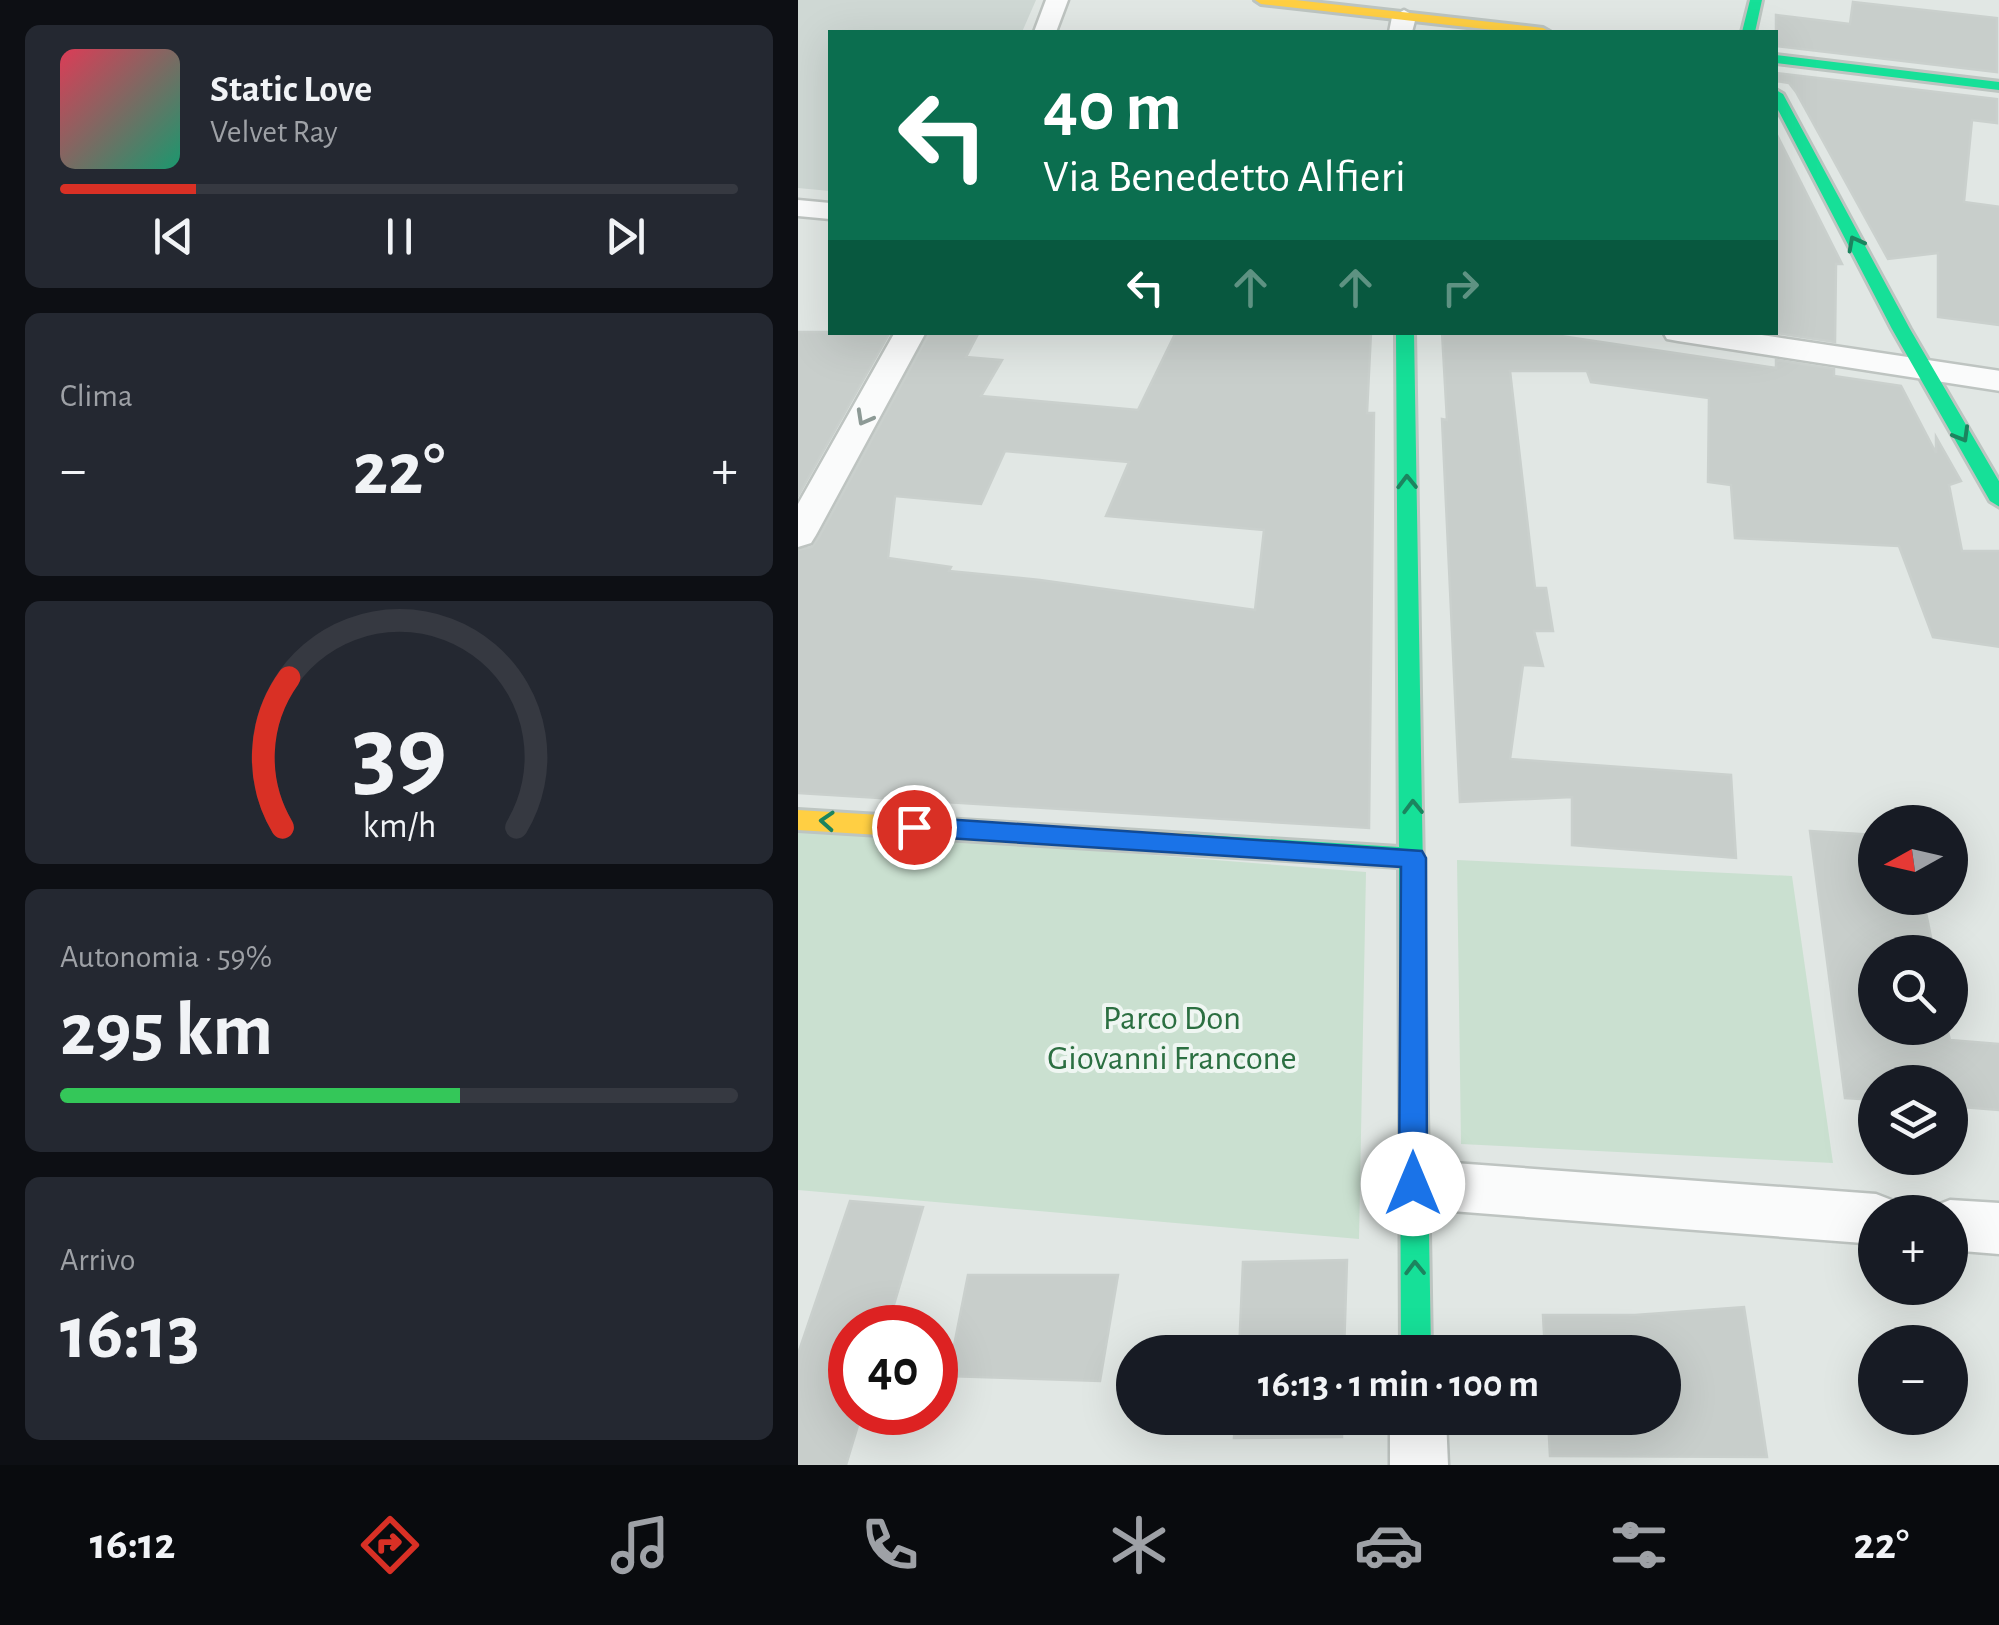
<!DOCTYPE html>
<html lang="it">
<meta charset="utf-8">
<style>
body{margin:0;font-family:"Alegreya Sans",sans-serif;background:#242831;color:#f1f3f6;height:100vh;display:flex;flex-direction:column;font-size:38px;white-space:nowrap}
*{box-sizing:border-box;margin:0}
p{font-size:32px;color:#9ea1a6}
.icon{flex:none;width:55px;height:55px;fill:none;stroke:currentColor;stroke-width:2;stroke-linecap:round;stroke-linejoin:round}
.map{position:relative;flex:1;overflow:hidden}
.panel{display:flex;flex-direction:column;gap:25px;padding:25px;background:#0d0f14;width:798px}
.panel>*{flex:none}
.banner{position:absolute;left:30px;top:30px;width:950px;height:305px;border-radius:0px;box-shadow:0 10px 40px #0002;background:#0b6e4f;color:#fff;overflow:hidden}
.needle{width:65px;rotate:262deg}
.fabs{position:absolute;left:1060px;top:805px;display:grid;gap:20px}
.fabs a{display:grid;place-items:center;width:110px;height:110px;border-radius:50%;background:#171b24;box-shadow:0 10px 40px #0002;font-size:50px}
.speed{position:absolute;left:30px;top:1305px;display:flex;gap:20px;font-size:50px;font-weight:700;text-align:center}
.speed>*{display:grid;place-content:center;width:130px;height:130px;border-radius:50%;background:#171b24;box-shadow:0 10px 40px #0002;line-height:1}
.speed .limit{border:15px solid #d22;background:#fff;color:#111}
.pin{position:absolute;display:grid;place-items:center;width:85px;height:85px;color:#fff;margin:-42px;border:5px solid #fff;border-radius:50%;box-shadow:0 2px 10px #0007}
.me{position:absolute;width:110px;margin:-55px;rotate:0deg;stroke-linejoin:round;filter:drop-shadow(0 0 8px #0008)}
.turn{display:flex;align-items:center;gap:35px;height:210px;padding:0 50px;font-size:45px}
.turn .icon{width:130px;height:130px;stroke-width:2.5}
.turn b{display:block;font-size:70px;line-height:85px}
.lanes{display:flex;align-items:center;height:95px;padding:0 50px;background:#0003;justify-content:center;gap:50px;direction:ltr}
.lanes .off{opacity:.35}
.big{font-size:75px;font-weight:700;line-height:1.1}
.panel .widget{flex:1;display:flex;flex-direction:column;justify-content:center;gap:15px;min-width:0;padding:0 35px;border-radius:15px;background:#242831}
.panel .dial{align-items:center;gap:0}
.dial svg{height:260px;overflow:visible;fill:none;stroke:#363941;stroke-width:7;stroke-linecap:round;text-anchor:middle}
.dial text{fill:#f1f3f6;stroke:none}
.song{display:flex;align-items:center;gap:30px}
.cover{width:120px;height:120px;border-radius:15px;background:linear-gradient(135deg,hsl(350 70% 55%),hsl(160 70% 35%))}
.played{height:10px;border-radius:5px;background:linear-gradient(90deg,#d93025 20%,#363941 20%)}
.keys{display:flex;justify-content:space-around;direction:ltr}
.heat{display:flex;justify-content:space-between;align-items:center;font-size:55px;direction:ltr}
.charge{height:15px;border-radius:8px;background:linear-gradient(90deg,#34c759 59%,#363941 0)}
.trip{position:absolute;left:318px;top:1335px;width:565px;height:100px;border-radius:50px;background:#171b24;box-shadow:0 10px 40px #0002;font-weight:700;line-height:100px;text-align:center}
.tab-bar{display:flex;height:160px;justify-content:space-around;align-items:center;background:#090b0e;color:#9ea1a6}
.tab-bar .icon{width:70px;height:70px}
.tab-bar .current{color:#d93025}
.tab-bar b{font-size:45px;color:#f1f3f6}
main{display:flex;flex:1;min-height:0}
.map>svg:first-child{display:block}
.built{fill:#cfd8d4}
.green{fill:#cae0d0}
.building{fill:#c8cecb;stroke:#cad0cd;stroke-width:2.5;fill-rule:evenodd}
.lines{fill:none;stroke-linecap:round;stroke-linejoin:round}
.street-casing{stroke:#bec4c1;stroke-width:5}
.fast-casing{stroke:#bdc5c1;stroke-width:6}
.slow-casing{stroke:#bdc5c1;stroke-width:6}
.street{fill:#fafbfb;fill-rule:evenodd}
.fast{fill:#16e098;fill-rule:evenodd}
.slow{fill:#ffcf43;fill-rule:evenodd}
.oneway{stroke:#1c845f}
.oneway2{stroke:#8d9a96}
.route{fill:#1a73e8;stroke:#114b97;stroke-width:2.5}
.labels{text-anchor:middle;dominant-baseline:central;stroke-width:8;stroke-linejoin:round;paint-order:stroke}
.park-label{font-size:35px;fill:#2b6f41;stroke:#eff6f2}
</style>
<main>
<section class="panel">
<div class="widget">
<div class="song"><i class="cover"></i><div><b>Static Love</b><p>Velvet Ray</p></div></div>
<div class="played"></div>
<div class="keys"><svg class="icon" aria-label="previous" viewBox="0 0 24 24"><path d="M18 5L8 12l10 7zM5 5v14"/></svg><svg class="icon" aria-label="pause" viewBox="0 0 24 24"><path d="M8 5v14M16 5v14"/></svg><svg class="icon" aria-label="next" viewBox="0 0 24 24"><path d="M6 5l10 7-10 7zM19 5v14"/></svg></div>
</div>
<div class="widget"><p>Clima</p>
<div class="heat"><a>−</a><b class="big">22°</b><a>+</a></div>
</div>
<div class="widget dial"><svg viewBox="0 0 100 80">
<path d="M14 69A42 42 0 1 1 86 69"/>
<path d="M14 69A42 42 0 0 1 16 23" stroke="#d93025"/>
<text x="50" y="56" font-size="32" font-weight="700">39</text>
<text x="50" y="72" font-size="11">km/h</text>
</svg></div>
<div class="widget"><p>Autonomia · 59%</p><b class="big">295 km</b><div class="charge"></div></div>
<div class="widget"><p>Arrivo</p><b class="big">16:13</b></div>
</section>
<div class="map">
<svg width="1202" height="1465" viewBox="0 0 1202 1465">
<rect width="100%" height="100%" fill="#e1e7e4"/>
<path class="built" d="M0,0H238L224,32H32V191L0,188Z"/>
<path class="green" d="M0,827L568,872L561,1239L0,1190Z
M659,860L994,876L1035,1163L663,1144Z"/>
<path class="building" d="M1055,2L1199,18V72L978,46V15L1052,24Z
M978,73L1199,99V123L1174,120L1166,202L1202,207V325L1140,317V253L1090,259L998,92L991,83L978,81Z
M978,133L1044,264H1038L1037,342L978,333Z
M0,332H92L0,496Z
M132,332H181L168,357L204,360L183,396L340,410L378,332H573L569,413H576L571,828L0,793V550L14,547L21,537ZM207,451L331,462L308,516L466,530L457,610L242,580L151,571L153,567L90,558L97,496L183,504Z
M644,332H736L978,368V360L1036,369V376L1103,386L1138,453V437L1163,481L1151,485L1164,551H1202V647L1135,637L1101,546L937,538L933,485L910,482L911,398L793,382L789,371H712L737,588H748L755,631H736L745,666L725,665L712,759L933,775L938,858L774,845V797L662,802L644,419L649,420Z
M1012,831L1078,835V898H1125L1136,952H1078V1028H1149L1152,1040L1202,1044V1110L1152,1106V1082H1078V1100L1047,1098Z
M52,1201L125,1207L89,1328H52V1412H64L48,1465H0V1354Z
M549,1260L546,1352H441L445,1262Z
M170,1275H320L302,1381L150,1376Z
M946,1307L969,1457L752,1456L750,1418H865V1352H747L745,1315H837Z
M437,1418H544V1437L436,1438Z"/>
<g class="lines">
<defs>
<path id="street" d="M248,0H270L258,32H236Z
M606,10L618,17L614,32H591L594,17Z
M0,200L32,203V219L0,216Z
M97,332H128L18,535L13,543L0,547V504Z
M865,332H944L1202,371V391L880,341L869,339Z
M615,1160L1078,1194L1096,1201L1101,1212H1078V1244L615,1208L597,1201L590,1184L597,1167Z
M1152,1200L1202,1203V1254L1152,1250V1212H1132L1134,1207Z
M592,1418H648L650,1465H592Z"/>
<path id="fast" d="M952,0H964L957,32H944Z
M978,55L1202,82V90L978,63Z
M978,90L985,94L1112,329L1202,483V507L1192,501L1094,329L978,106Z
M598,332H616L633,1352H603L601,867L390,854L382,851L378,844L382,837L390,834L601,847Z"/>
<path id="slow" d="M457,0H497L745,28L752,32H714L463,4Z
M0,810L390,834L398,837L402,844L398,851L390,854L0,830Z"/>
</defs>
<use href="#street" class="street-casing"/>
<use href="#fast" class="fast-casing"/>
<use href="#slow" class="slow-casing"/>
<use href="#street" class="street"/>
<use href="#fast" class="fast"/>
<use href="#slow" class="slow"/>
</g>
<defs><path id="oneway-chevron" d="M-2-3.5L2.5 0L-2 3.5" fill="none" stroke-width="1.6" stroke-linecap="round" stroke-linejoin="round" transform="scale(2.5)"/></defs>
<g class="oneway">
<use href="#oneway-chevron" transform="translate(1057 243) rotate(-118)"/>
<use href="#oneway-chevron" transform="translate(1164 435) rotate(60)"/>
<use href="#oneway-chevron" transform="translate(609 482) rotate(-91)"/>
<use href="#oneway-chevron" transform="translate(615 807) rotate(-91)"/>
<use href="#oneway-chevron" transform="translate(29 821) rotate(-176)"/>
<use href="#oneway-chevron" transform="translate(617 1268) rotate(-91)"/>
</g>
<use class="oneway2" href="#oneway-chevron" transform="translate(66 418) rotate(119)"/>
<path class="route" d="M116,817L624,851L628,858L629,1184L625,1194L615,1198L605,1194L601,1184L603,867L116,836L107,834L104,827L107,820Z"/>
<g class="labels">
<g class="park-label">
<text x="374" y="1018">Parco Don<tspan x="374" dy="40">Giovanni Francone</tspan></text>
</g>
</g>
</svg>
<div class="fabs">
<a><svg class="needle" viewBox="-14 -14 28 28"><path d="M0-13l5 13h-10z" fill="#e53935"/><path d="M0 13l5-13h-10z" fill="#9ea1a6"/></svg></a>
<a><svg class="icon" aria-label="search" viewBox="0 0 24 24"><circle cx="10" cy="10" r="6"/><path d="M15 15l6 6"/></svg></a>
<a><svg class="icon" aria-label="layers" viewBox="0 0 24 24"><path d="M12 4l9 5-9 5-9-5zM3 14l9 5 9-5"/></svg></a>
<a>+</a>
<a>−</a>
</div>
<div class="speed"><div class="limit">40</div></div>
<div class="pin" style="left:116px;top:827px;background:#d93025"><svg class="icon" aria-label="arrive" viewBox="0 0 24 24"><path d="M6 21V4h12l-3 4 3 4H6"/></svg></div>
<svg class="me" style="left:615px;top:1184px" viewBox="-20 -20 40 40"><circle r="19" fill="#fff"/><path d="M0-13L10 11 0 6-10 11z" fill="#1a73e8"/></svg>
<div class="trip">16:13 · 1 min · 100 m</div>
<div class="banner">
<div class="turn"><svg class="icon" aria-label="left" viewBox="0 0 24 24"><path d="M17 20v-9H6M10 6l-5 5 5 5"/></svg><div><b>40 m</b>Via Benedetto Alfieri</div></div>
<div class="lanes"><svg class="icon" aria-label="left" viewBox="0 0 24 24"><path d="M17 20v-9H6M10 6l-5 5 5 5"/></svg><svg class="icon off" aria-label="ahead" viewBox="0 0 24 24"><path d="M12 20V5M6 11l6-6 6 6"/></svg><svg class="icon off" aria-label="ahead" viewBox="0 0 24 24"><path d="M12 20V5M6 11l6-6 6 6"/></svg><svg class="icon off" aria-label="right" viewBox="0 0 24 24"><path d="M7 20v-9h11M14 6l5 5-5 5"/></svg></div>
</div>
</div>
</main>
<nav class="tab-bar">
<b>16:12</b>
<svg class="icon current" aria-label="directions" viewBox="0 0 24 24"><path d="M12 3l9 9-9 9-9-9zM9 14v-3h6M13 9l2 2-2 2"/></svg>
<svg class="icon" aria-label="music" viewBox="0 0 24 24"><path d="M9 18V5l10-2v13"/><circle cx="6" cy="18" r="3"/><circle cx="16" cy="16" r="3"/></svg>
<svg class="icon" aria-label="phone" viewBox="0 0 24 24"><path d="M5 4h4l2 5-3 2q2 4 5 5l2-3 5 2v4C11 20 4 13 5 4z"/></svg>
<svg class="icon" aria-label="climate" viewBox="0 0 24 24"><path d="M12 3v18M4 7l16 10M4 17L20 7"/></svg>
<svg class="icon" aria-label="car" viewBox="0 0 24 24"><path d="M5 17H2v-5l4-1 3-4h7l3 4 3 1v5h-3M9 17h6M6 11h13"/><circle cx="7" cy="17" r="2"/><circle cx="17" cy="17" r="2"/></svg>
<svg class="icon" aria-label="filters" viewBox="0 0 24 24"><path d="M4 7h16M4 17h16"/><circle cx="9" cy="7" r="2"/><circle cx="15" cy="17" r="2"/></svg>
<b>22°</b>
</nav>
